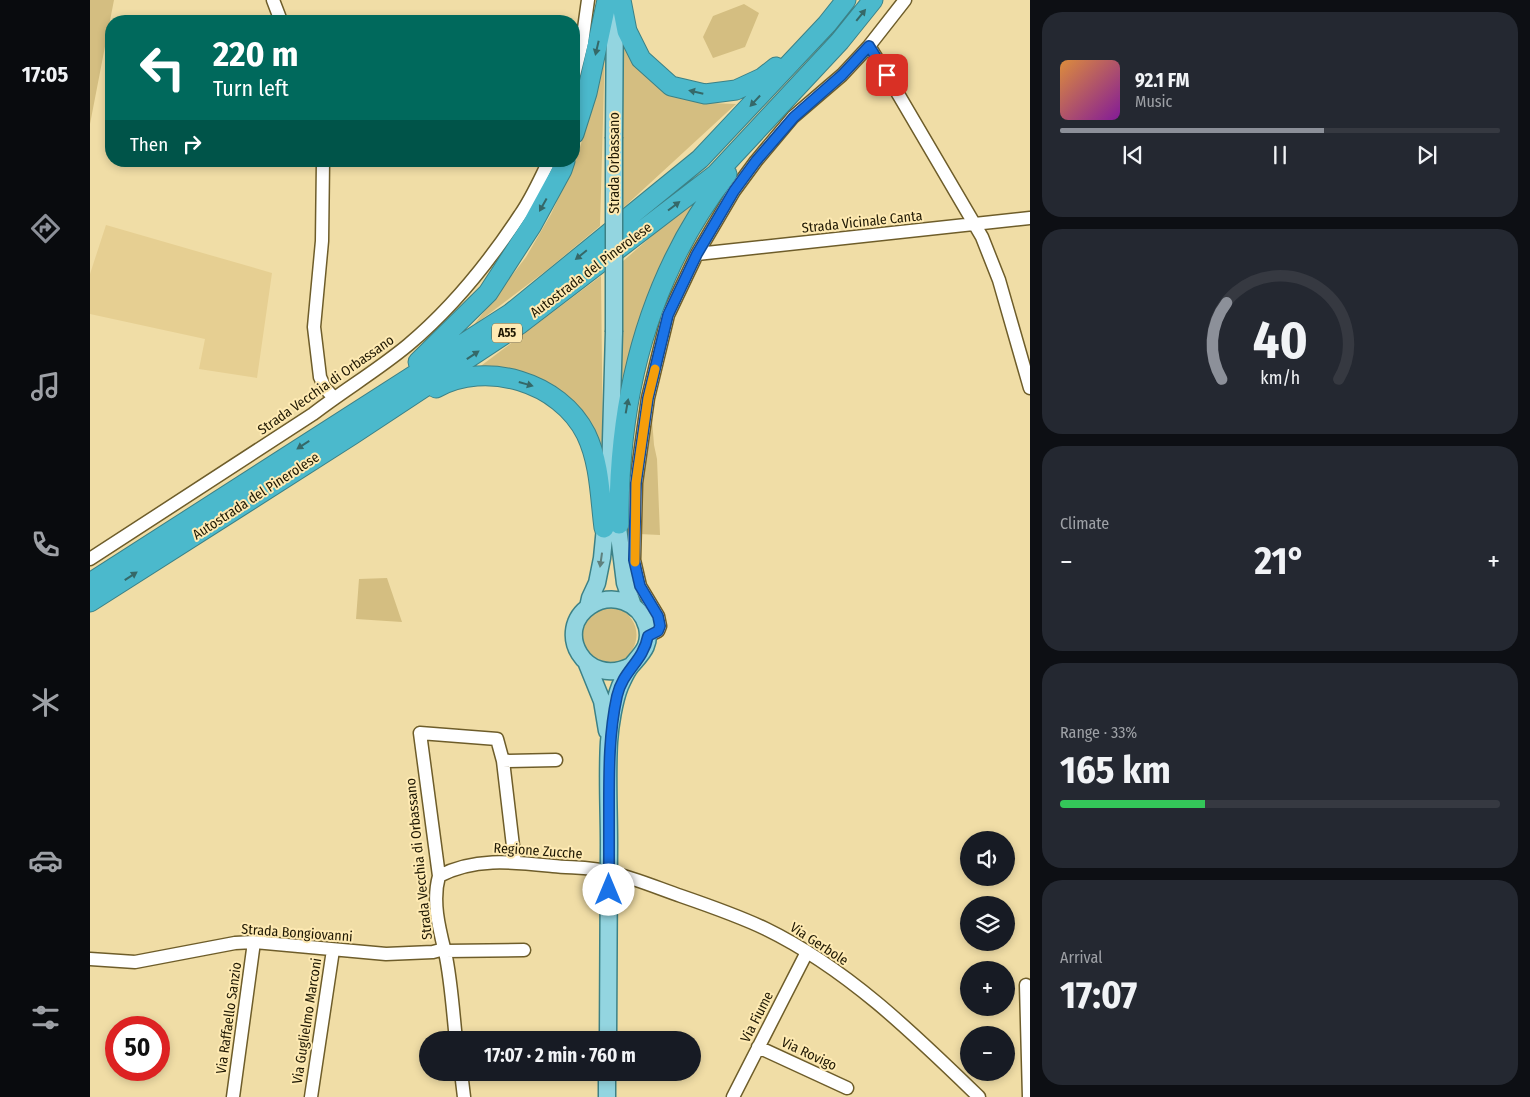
<!DOCTYPE html>
<meta charset="utf-8">
<style>
body{margin:0;font-family:"Fira Sans Condensed",sans-serif;background:#242831;color:#f1f3f6;height:100vh;display:flex;flex-direction:column;font-size:19px;white-space:nowrap}
*{box-sizing:border-box;margin:0}
p{font-size:16px;color:#9ea1a6}
.icon{flex:none;width:28px;height:28px;fill:none;stroke:currentColor;stroke-width:2;stroke-linecap:round;stroke-linejoin:round}
.map{position:relative;flex:1;overflow:hidden}
.panel{display:flex;flex-direction:column;gap:12px;padding:12px;background:#0d0f14;width:500px}
.panel>*{flex:none}
.banner{position:absolute;left:15px;top:15px;width:475px;height:152px;border-radius:20px;box-shadow:0 2px 8px #0003;background:#00695c;color:#fff;overflow:hidden}
.tools{position:absolute;left:870px;top:831px;display:grid;gap:10px}
.tools a{display:grid;place-items:center;width:55px;height:55px;border-radius:50%;background:#171b24;box-shadow:0 2px 8px #0003;font-size:25px}
.speed{position:absolute;left:15px;top:1016px;display:flex;gap:10px;font-size:25px;font-weight:700;text-align:center}
.speed>*{display:grid;place-content:center;width:65px;height:65px;border-radius:50%;background:#171b24;box-shadow:0 2px 8px #0003;line-height:1}
.speed .limit{border:8px solid #d22;background:#fff;color:#111}
.pin{position:absolute;display:grid;place-items:center;width:42px;height:42px;color:#fff;margin:-21px;border-radius:10px;box-shadow:0 2px 8px #0006}
.me{position:absolute;width:55px;margin:-28px;rotate:0deg;stroke-linejoin:round;filter:drop-shadow(0 0 4px #0008)}
.turn{display:flex;align-items:center;gap:18px;height:105px;padding:0 25px;font-size:22px}
.turn .icon{width:65px;height:65px;stroke-width:2.5}
.turn b{display:block;font-size:35px;line-height:42px}
.then{display:flex;align-items:center;height:48px;padding:0 25px;background:#0003;gap:10px;font-size:19px}
.big{font-size:38px;font-weight:700;line-height:1.1}
.panel .card{flex:1;display:flex;flex-direction:column;justify-content:center;gap:8px;min-width:0;padding:0 18px;border-radius:20px;background:#242831}
.panel .dial{align-items:center;gap:0}
.dial svg{height:130px;overflow:visible;fill:none;stroke:#363941;stroke-width:7;stroke-linecap:round;text-anchor:middle}
.dial text{fill:#f1f3f6;stroke:none}
.song{display:flex;align-items:center;gap:15px}
.cover{width:60px;height:60px;border-radius:8px;background:linear-gradient(135deg,hsl(30 70% 55%),hsl(290 70% 35%))}
.played{height:5px;border-radius:2px;background:linear-gradient(90deg,#8c9099 60%,#363941 60%)}
.keys{display:flex;justify-content:space-around;direction:ltr}
.heat{display:flex;justify-content:space-between;align-items:center;font-size:28px;direction:ltr}
.charge{height:8px;border-radius:4px;background:linear-gradient(90deg,#34c759 33%,#363941 0)}
.trip{position:absolute;left:329px;top:1031px;width:282px;height:50px;border-radius:25px;background:#171b24;box-shadow:0 2px 8px #0003;font-weight:700;line-height:50px;text-align:center}
main{display:flex;flex:1;min-height:0}
.tabs{display:flex;flex-direction:column;width:90px;justify-content:space-around;align-items:center;background:#090b0e;color:#9ea1a6}
.tabs .icon{width:35px;height:35px}
.tabs .on{color:#8c9099}
.tabs b{font-size:22px;color:#f1f3f6}
.map>svg:first-child{display:block}
.built{fill:#e6cf92}
.green{fill:#d4be81}
.lines{fill:none;stroke-linecap:round;stroke-linejoin:round}
.minor-casing{stroke:#6e5d2a;stroke-width:15}
.major-casing{stroke:#3c8186;stroke-width:19}
.highway-casing{stroke:#3c8186;stroke-width:21}
.minor{stroke:#fff;stroke-width:12}
.major{stroke:#93d5e0;stroke-width:16}
.highway{stroke:#4bb9cc;stroke-width:19}
.major-bridge-casing{stroke:#3c8186;stroke-width:19;stroke-linecap:butt}
.major-bridge{stroke:#93d5e0;stroke-width:16}
.oneway{fill:#356868}
.oneway2{fill:#5f807d}
.route-casing{stroke:#114b97;stroke-width:12}
.route{stroke:#1a73e8;stroke-width:9}
.slow{stroke:#f59e0b;stroke-width:9}
.labels{text-anchor:middle;dominant-baseline:central;stroke-width:4;stroke-linejoin:round;paint-order:stroke}
.shield{fill:#feeab3;stroke:#625738;stroke-width:1}
.shield-label{font-size:12px;font-weight:bold;fill:#1f1803}
.street-label{font-size:14px;fill:#1f1803;stroke:#feeab3}
</style>
<main>
<nav class="tabs">
<b>17:05</b>
<svg class="icon on" aria-label="directions" viewBox="0 0 24 24"><path d="M12 3l9 9-9 9-9-9zM9 14v-3h6M13 9l2 2-2 2"/></svg>
<svg class="icon" aria-label="music" viewBox="0 0 24 24"><path d="M9 18V5l10-2v13"/><circle cx="6" cy="18" r="3"/><circle cx="16" cy="16" r="3"/></svg>
<svg class="icon" aria-label="phone" viewBox="0 0 24 24"><path d="M5 4h4l2 5-3 2q2 4 5 5l2-3 5 2v4C11 20 4 13 5 4z"/></svg>
<svg class="icon" aria-label="climate" viewBox="0 0 24 24"><path d="M12 3v18M4 7l16 10M4 17L20 7"/></svg>
<svg class="icon" aria-label="car" viewBox="0 0 24 24"><path d="M5 17H2v-5l4-1 3-4h7l3 4 3 1v5h-3M9 17h6M6 11h13"/><circle cx="7" cy="17" r="2"/><circle cx="17" cy="17" r="2"/></svg>
<svg class="icon" aria-label="filters" viewBox="0 0 24 24"><path d="M4 7h16M4 17h16"/><circle cx="9" cy="7" r="2"/><circle cx="15" cy="17" r="2"/></svg>
</nav>
<div class="map">
<svg width="940" height="1097" viewBox="0 0 940 1097">
<rect width="100%" height="100%" fill="#f0dda6"/>
<path class="built" d="M16,225L182,273L167,378L109,369L115,339L0,314V274Z"/>
<path class="green" d="M0,0H24L0,124Z
M654,4L669,13L655,47L623,58L613,37L623,16Z
M533,37L586,96L620,103L646,104L533,208Z
M515,47L510,226L457,270L383,326L436,257L461,214L486,160L500,115Z
M609,195L611,196L528,416L532,262Z
M511,276L513,462L476,402L384,371Z
M561,406L564,445L567,459L570,535L549,534L550,478Z
M297,578L312,622L266,619L269,579Z
M526,607C566,624 541,677 506,661C501,658 496,652 492,647V624L509,608Z"/>
<g class="lines">
<defs>
<path id="minor" d="M183,0L191,21
M779,46L797,75L892,237L909,280L940,388
M484,75L492,43L498,0
M233,161L232,241L224,327L230,377L235,388L244,398
M607,254L940,218
M0,559L223,414C254,390 288,370 318,345C361,309 399,262 430,215C442,198 450,179 459,161
M558,636L568,631L570,626L568,616L550,586L544,560L546,483L558,398L578,315L607,254L644,191L666,161L703,117L752,75L779,46L815,0
M413,761L466,760
M349,876C385,857 424,862 463,866C482,868 502,867 520,872C544,878 568,888 591,896C620,906 649,916 676,929C758,969 825,1035 889,1097
M355,951L434,950
M0,959L45,962L145,943L164,942L296,954L343,952L354,949
M936,985L939,1097
M366,1040C363,1012 361,979 355,952C349,928 342,901 349,876L330,733L407,739L413,761L425,863
M668,1047L757,1088
M371,1072L374,1097
M143,1097L164,942
M221,1097L243,950
M643,1097L717,952"/>
<path id="major" d="M524,137L525,0
M526,511L535,583L543,606
M498,607L500,598L507,583L512,558L520,476L524,332
M497,664L512,701L517,731
M518,1040C518,975 519,909 519,844C519,810 517,775 519,742C520,726 524,701 530,686C533,680 536,672 541,666C552,653 561,646 557,627C550,601 521,592 500,606C463,630 495,689 541,666
M517,1097V1072"/>
<path id="highway" d="M531,0L537,31L551,59L581,86L615,94L646,90L672,78L686,67
M484,134L497,93L517,0
M328,362L398,293L442,225L472,170L475,161
M346,388C396,360 470,382 496,434C510,463 510,497 514,528
M529,524C528,396 558,276 637,174
M0,583L421,313L610,159L737,24L756,0
M0,602L262,435L430,324L626,174L750,41L783,0"/>
</defs>
<use href="#minor" class="minor-casing"/>
<use href="#major" class="major-casing"/>
<use href="#highway" class="highway-casing"/>
<use href="#minor" class="minor"/>
<use href="#major" class="major"/>
<use href="#highway" class="highway"/>
<defs>
<path id="major-bridge" d="M524,332V137"/>
</defs>
<use href="#major-bridge" class="major-bridge-casing"/>
<use href="#major-bridge" class="major-bridge"/>
</g>
<defs><path id="oneway-solid" d="M-6-.8H1V-3.2L6.5 0L1 3.2V.8H-6Z" transform="scale(1.25)"/></defs>
<g class="oneway">
<use href="#oneway-solid" transform="translate(771 15) rotate(-51)"/>
<use href="#oneway-solid" transform="translate(507 48) rotate(103)"/>
<use href="#oneway-solid" transform="translate(606 92) rotate(-167)"/>
<use href="#oneway-solid" transform="translate(665 101) rotate(133)"/>
<use href="#oneway-solid" transform="translate(453 205) rotate(119)"/>
<use href="#oneway-solid" transform="translate(584 206) rotate(-37)"/>
<use href="#oneway-solid" transform="translate(491 255) rotate(141)"/>
<use href="#oneway-solid" transform="translate(383 355) rotate(-34)"/>
<use href="#oneway-solid" transform="translate(436 384) rotate(16)"/>
<use href="#oneway-solid" transform="translate(537 406) rotate(-80)"/>
<use href="#oneway-solid" transform="translate(213 445) rotate(147)"/>
<use href="#oneway-solid" transform="translate(41 576) rotate(-33)"/>
</g>
<use class="oneway2" href="#oneway-solid" transform="translate(511 560) rotate(98)"/>
<g class="lines">
<defs>
<path id="route" d="M519,890C519,862 519,834 519,806C519,768 519,733 527,696C533,670 553,662 558,636L568,631L570,626L568,616L550,586L544,560L546,483L558,398L578,315L607,254L644,191L666,161L704,117L752,75L779,46L797,75"/>
</defs>
<use href="#route" class="route-casing"/>
<use href="#route" class="route"/>
<path class="slow" d="M545,562L546,483L558,398L565,369"/>
</g>
<g class="labels">
<rect class="shield" x="402" y="323.5" width="30" height="19" rx="4"/>
<g class="shield-label">
<text x="417" y="333">A55</text>
</g>
<g class="street-label">
<text transform="translate(524 163) rotate(-90)">Strada Orbassano</text>
<text transform="translate(772 222) rotate(-6)">Strada Vicinale Canta</text>
<text transform="translate(501 270) rotate(-37)">Autostrada del Pinerolese</text>
<text transform="translate(236 385) rotate(-35)">Strada Vecchia di Orbassano</text>
<text transform="translate(166 496) rotate(-33)">Autostrada del Pinerolese</text>
<text transform="translate(448 851) rotate(4)">Regione Zucche</text>
<text transform="translate(329 859) rotate(-96)">Strada Vecchia di Orbassano</text>
<text transform="translate(207 933) rotate(4)">Strada Bongiovanni</text>
<text transform="translate(729 944) rotate(33)">Via Gerbole</text>
<text transform="translate(667 1017) rotate(-63)">Via Fiume</text>
<text transform="translate(139 1018) rotate(-82)">Via Raffaello Sanzio</text>
<text transform="translate(217 1021) rotate(-81)">Via Guglielmo Marconi</text>
<text transform="translate(719 1054) rotate(25)">Via Rovigo</text>
</g>
</g>
</svg>
<div class="tools">
<a><svg class="icon" aria-label="sound" viewBox="0 0 24 24"><path d="M4 9h4l5-4v14l-5-4H4zM17 9q2 3 0 6"/></svg></a>
<a><svg class="icon" aria-label="layers" viewBox="0 0 24 24"><path d="M12 4l9 5-9 5-9-5zM3 14l9 5 9-5"/></svg></a>
<a>+</a>
<a>−</a>
</div>
<div class="speed"><div class="limit">50</div></div>
<div class="pin" style="left:797px;top:75px;background:#d93025"><svg class="icon" aria-label="arrive" viewBox="0 0 24 24"><path d="M6 21V4h12l-3 4 3 4H6"/></svg></div>
<svg class="me" style="left:519px;top:890px" viewBox="-20 -20 40 40"><circle r="19" fill="#fff"/><path d="M0-13L10 11 0 6-10 11z" fill="#1a73e8"/></svg>
<div class="trip">17:07 · 2 min · 760 m</div>
<div class="banner">
<div class="turn"><svg class="icon" aria-label="left" viewBox="0 0 24 24"><path d="M17 20v-9H6M10 6l-5 5 5 5"/></svg><div><b>220 m</b>Turn left</div></div>
<div class="then">Then<svg class="icon" aria-label="right" viewBox="0 0 24 24"><path d="M7 20v-9h11M14 6l5 5-5 5"/></svg></div>
</div>
</div>
<section class="panel">
<div class="card">
<div class="song"><i class="cover"></i><div><b>92.1 FM</b><p>Music</p></div></div>
<div class="played"></div>
<div class="keys"><svg class="icon" aria-label="previous" viewBox="0 0 24 24"><path d="M18 5L8 12l10 7zM5 5v14"/></svg><svg class="icon" aria-label="pause" viewBox="0 0 24 24"><path d="M8 5v14M16 5v14"/></svg><svg class="icon" aria-label="next" viewBox="0 0 24 24"><path d="M6 5l10 7-10 7zM19 5v14"/></svg></div>
</div>
<div class="card dial"><svg viewBox="0 0 100 80">
<path d="M14 69A42 42 0 1 1 86 69"/>
<path d="M14 69A42 42 0 0 1 17 22" stroke="#8c9099"/>
<text x="50" y="56" font-size="32" font-weight="700">40</text>
<text x="50" y="72" font-size="11">km/h</text>
</svg></div>
<div class="card"><p>Climate</p>
<div class="heat"><a>−</a><b class="big">21°</b><a>+</a></div>
</div>
<div class="card"><p>Range · 33%</p><b class="big">165 km</b><div class="charge"></div></div>
<div class="card"><p>Arrival</p><b class="big">17:07</b></div>
</section>
</main>
